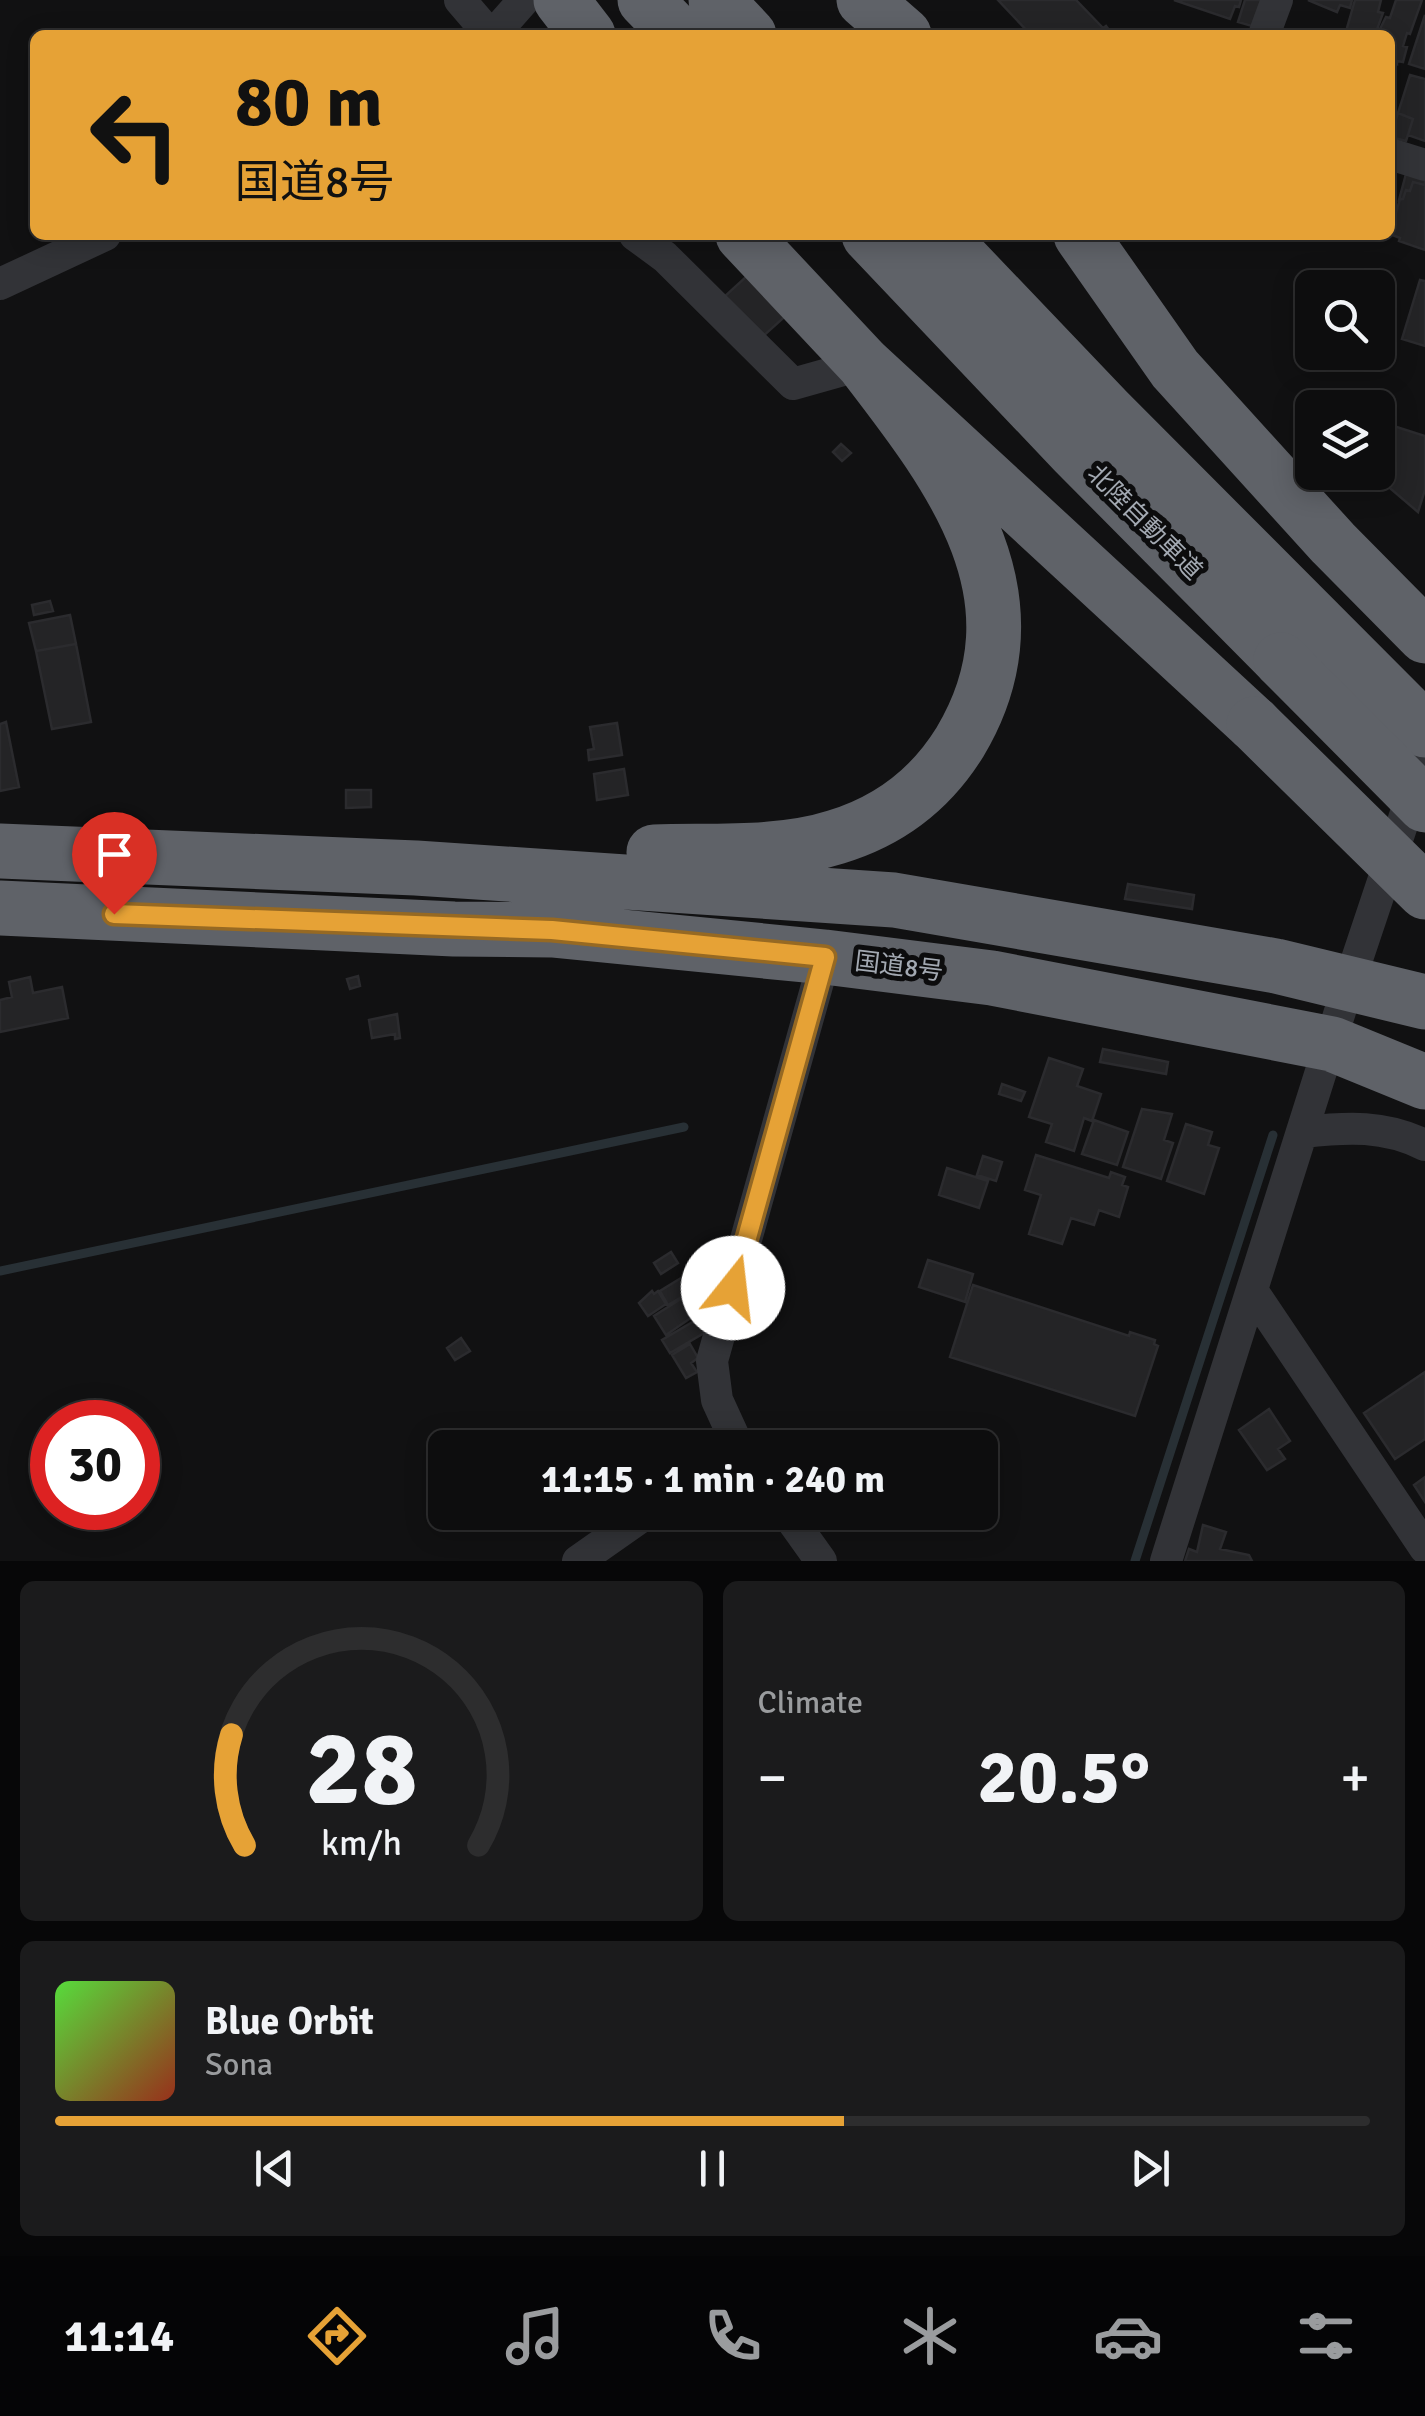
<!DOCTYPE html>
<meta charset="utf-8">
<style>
body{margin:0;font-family:Signika,"Noto Sans JP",sans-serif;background:#1b1b1c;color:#f1f3f6;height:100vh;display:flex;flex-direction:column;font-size:38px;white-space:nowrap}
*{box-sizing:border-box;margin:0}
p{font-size:32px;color:#9a9c9e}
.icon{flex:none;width:55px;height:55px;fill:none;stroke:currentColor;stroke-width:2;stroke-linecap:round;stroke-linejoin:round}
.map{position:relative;height:1561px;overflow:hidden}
.side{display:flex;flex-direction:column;gap:20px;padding:20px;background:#070708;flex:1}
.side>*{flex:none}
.guide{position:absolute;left:30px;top:30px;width:1365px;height:210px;border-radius:15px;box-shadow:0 5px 25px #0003,0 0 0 2px #2d2d2e;background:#e6a236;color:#111;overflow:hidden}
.fabs{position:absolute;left:1295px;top:270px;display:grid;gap:20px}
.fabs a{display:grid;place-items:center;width:100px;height:100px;border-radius:15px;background:#0d0d0e;box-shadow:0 5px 25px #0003,0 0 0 2px #2d2d2e;font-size:50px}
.speed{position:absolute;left:30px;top:1400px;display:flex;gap:20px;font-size:50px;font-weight:700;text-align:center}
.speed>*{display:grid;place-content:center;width:130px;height:130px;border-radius:50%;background:#0d0d0e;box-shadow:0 5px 25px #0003,0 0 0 2px #2d2d2e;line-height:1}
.speed .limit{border:15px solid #d22;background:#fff;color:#111}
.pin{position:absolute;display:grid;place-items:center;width:85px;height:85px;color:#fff;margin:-102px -42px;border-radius:50% 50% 50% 0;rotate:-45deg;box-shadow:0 0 10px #0007}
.pin .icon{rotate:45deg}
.me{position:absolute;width:110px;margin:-55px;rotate:16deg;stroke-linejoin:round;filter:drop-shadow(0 0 8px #0008)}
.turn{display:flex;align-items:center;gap:35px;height:210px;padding:0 40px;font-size:45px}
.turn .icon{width:130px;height:130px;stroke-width:2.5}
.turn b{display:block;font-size:70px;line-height:85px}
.big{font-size:75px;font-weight:700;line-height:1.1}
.side .card{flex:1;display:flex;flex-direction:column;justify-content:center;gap:15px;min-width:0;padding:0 35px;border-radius:15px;background:#1b1b1c}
.side .dial{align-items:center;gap:0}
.dial svg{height:260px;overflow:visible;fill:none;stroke:#2d2d2e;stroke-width:7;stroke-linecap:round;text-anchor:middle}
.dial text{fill:#f1f3f6;stroke:none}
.song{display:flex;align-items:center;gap:30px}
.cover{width:120px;height:120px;border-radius:15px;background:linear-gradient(135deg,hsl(110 70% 55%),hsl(10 70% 35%))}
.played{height:10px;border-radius:5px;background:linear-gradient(90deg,#e6a236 60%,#2d2d2e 60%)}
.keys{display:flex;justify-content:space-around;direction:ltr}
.heat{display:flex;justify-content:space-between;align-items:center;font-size:55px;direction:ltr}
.side .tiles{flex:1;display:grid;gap:20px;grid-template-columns:1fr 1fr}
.card:last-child{grid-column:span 2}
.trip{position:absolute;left:428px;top:1430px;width:570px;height:100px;border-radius:15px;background:#0d0d0e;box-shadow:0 5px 25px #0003,0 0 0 2px #2d2d2e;font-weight:700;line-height:100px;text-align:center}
.tabs{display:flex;height:160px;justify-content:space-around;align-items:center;background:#050506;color:#9a9c9e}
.tabs .icon{width:70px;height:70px}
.tabs .current{color:#e6a236}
.tabs b{font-size:45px;color:#f1f3f6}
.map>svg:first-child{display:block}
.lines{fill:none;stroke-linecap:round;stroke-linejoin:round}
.stream{stroke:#283035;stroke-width:9}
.building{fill:#242426;stroke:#2b2b2e;stroke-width:2.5}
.street{stroke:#323337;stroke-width:32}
.highway{stroke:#5f6268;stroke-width:55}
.highway-bridge{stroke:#5f6268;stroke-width:55}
.route-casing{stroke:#966923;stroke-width:25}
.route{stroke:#e6a236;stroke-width:18}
.labels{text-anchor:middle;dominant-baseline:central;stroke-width:10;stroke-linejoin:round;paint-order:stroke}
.street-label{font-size:25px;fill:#a3a9b2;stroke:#0c0c0d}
</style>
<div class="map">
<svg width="1425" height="1561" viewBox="0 0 1425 1561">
<rect width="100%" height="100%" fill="#111112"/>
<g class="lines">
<path class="stream" d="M0,1271L684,1127
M1135,1561L1273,1135"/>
</g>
<path class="building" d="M998,0H1076L1103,28L1106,26L1112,34L1031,35Z
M1174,0H1241L1239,7L1235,6L1230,19Z
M1245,0H1261L1252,26L1238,22Z
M1308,0H1352L1350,8L1340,5L1337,12Z
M1355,0H1381L1378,12L1383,13L1375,35H1345Z
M1396,0H1422L1410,34L1407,33L1403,46L1407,47L1403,62L1397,61V64L1390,61V35H1377L1386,17L1390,18Z
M1425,15V69L1409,64Z
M1410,75L1425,79V141L1408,135L1413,119L1398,113Z
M1398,113L1413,119L1406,141L1391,137Z
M1407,170L1425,176V185L1413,182L1410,191L1406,190L1403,199L1399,200Z
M1413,182L1425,185V250L1399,241L1400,238L1390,234L1400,199H1403L1406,190L1410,191Z
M783,243L821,284L761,338L724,297Z
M1420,280L1425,281V346L1402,339Z
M1378,421L1425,436V490L1418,512L1371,472H1378Z
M841,444L851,453L842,461L833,452Z
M50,601L53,611L34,615L32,605Z
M70,615L76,644L36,651L29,623Z
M76,644L91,722L52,729L36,651Z
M6,722L19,787L0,791V724Z
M617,723L622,755L589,760L588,750L594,749L590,727Z
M624,769L628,795L597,800L594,774Z
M346,790H371V807L346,808Z
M1128,884L1194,895L1192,909L1125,899Z
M358,976L360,986L350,989L347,979Z
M30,977L33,993L62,987L68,1018L0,1032V1000L12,997L9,982Z
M397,1014L400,1038L395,1039V1034L372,1038L369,1020Z
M1103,1049L1168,1062L1166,1074L1100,1062Z
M1049,1058L1083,1069L1077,1086L1101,1094L1092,1121L1084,1118L1074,1151L1046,1142L1052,1124L1029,1117Z
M1002,1084L1025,1092L1021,1101L999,1094Z
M1142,1109L1172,1114L1164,1140L1173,1143L1161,1179L1123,1167Z
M1094,1120L1128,1132L1117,1165L1082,1154Z
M1186,1124L1212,1132L1208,1145L1219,1148L1204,1194L1167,1181Z
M1036,1155L1109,1178L1111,1172L1125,1177L1122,1185L1128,1187L1119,1217L1099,1210L1094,1225L1071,1218L1062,1244L1029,1234L1041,1195L1025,1190Z
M983,1156L1002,1162L996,1181L977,1175Z
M947,1168L988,1181L979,1208L939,1195Z
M671,1252L678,1263L661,1274L654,1263Z
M928,1260L973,1274L965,1302L919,1287Z
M691,1272L700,1286L668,1305L660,1291Z
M973,1285L1129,1336L1130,1332L1155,1340L1154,1344L1158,1346L1135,1416L950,1357Z
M652,1291L654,1294L658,1291L666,1304L648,1316L639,1303Z
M687,1295L698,1313L666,1335L654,1316Z
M696,1320L704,1333L670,1353L662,1340Z
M461,1338L470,1351L455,1360L447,1348Z
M690,1344L698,1358L691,1363L697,1372L686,1378L672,1355Z
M1425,1372V1439L1395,1459L1364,1413Z
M1269,1409L1290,1441L1278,1449L1285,1459L1267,1470L1239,1430Z
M1425,1477V1502L1414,1485Z
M1203,1525L1226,1532L1220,1549L1249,1555L1252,1561H1185L1189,1549L1197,1552Z"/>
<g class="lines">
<path class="street" d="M460,0L490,35
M493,35L524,0
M1264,35L1277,0
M1390,154L1425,165
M635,235L665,257L793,384L864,364
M0,284L105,235
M1303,1132C1348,1127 1384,1125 1425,1145
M1253,1292L1425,1548
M739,1448L717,1400L712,1361L825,957
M786,1512L821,1561
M578,1561L648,1512
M1166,1561L1349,983L1425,756"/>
<path class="highway" d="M561,0L588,35
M645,0L679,35
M716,0L749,35
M864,0L904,35
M743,235L864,364L1254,724
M869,235L1075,452L1281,660
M939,235L1107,411L1425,730
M1081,235L1175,369L1333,543L1425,636
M0,851L416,868L894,900L1276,966L1425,1002
M654,852C713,850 780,855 836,837C889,821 931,789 960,742C1046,598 951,477 864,364
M0,908L454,929L552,930L825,957L992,978L1332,1044L1425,1082"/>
<path class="highway-bridge" d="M1281,660L1425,805
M1254,724L1425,892"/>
</g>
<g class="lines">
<defs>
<path id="route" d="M114,914L552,930L825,957L733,1288"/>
</defs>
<use href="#route" class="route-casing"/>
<use href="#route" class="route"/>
</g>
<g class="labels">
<g class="street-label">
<text transform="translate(1145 522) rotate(45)">北陸自動車道</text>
<text transform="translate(899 966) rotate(7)">国道8号</text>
</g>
</g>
</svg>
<div class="fabs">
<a><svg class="icon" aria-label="search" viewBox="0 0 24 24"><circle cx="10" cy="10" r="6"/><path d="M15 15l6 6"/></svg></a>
<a><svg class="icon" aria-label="layers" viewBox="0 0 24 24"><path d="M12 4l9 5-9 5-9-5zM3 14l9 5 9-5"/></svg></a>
</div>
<div class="speed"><div class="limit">30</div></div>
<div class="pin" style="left:114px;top:914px;background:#d93025"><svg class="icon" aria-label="arrive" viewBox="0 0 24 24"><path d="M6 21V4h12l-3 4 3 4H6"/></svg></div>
<svg class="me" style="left:733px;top:1288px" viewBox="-20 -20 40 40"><circle r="19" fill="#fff"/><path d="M0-13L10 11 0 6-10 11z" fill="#e6a236"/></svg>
<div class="trip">11:15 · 1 min · 240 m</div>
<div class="guide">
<div class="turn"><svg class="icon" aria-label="left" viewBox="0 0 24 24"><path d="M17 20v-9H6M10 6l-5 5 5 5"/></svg><div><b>80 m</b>国道8号</div></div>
</div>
</div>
<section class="side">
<div class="tiles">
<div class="card dial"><svg viewBox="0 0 100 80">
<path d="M14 69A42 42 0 1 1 86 69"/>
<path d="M14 69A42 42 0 0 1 10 35" stroke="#e6a236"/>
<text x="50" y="56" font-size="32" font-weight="700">28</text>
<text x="50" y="72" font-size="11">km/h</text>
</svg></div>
<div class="card"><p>Climate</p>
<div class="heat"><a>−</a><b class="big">20.5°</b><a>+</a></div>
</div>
<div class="card">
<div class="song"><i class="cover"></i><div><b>Blue Orbit</b><p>Sona</p></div></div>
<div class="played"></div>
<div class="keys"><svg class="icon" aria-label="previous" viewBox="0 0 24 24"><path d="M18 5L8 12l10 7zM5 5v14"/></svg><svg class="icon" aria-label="pause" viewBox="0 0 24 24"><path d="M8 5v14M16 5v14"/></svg><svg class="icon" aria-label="next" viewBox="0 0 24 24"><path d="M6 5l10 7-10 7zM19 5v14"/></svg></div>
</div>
</div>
</section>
<nav class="tabs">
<b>11:14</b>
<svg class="icon current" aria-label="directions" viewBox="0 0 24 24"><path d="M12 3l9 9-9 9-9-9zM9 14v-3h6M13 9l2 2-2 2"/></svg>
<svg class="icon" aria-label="music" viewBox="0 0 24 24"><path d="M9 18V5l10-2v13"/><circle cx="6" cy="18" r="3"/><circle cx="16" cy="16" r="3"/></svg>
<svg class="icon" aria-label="phone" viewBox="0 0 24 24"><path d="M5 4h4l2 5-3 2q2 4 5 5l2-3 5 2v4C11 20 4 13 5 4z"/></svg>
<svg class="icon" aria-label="climate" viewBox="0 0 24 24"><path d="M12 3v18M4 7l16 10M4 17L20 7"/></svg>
<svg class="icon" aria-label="car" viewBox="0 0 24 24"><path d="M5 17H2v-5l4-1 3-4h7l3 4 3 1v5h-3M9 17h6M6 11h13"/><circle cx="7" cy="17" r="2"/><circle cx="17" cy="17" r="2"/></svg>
<svg class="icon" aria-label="filters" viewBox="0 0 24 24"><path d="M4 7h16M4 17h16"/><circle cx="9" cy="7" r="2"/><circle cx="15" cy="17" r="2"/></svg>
</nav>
